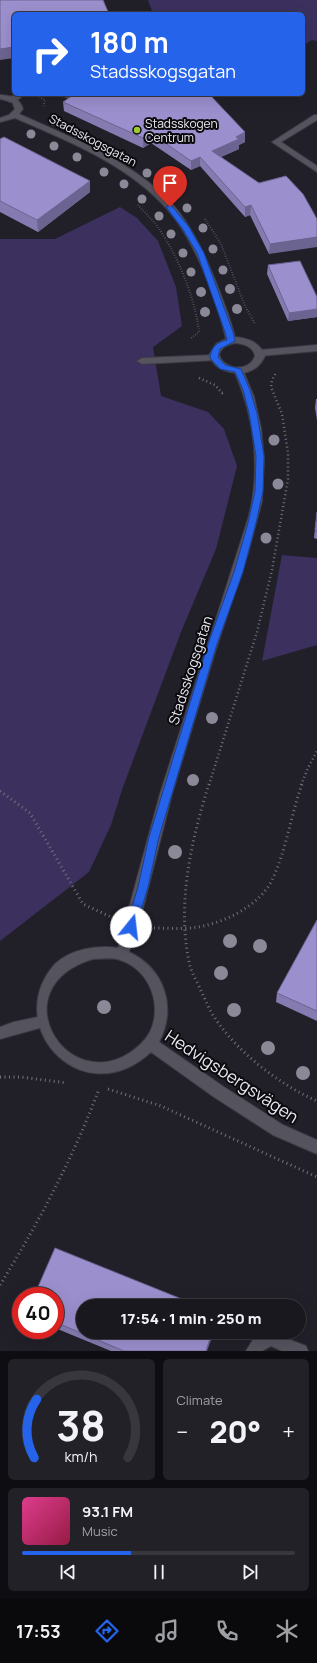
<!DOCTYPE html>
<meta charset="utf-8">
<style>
body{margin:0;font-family:Manrope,sans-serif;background:#222128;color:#f1f3f6;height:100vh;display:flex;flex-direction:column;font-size:15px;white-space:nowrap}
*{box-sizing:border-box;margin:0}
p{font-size:13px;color:#9fa0a4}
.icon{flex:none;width:22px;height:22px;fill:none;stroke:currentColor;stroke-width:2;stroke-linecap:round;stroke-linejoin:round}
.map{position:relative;height:1351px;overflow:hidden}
.sheet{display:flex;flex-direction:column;gap:8px;padding:8px;background:#0e0d11;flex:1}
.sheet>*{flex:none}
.hud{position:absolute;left:12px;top:12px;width:293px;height:84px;border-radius:6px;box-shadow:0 4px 16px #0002,0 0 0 1px #37373d;background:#2563eb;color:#fff;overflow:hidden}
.speed{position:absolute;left:12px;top:1287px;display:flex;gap:8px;font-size:20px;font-weight:700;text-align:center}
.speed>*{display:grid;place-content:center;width:52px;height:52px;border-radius:50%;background:#19181f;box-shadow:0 4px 16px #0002,0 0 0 1px #37373d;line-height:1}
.speed .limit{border:6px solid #d22;background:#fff;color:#111}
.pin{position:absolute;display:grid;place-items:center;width:34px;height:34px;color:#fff;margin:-41px -17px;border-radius:50% 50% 50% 0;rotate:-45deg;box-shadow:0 0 4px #0007}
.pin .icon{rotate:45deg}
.me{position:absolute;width:44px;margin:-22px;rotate:16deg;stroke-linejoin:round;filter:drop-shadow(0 0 3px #0008)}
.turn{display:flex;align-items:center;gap:14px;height:84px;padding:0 12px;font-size:18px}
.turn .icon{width:52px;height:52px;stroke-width:2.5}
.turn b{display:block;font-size:28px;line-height:34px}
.big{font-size:30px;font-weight:800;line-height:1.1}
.sheet .widget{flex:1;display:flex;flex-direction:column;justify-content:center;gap:6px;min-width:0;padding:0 14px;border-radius:6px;background:#222128}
.sheet .dial{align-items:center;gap:0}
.dial svg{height:104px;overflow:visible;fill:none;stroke:#37373d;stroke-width:7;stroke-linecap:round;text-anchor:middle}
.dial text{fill:#f1f3f6;stroke:none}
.song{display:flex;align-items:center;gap:12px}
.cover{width:48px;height:48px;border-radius:6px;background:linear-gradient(135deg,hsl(330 70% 55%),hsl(340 70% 35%))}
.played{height:4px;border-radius:2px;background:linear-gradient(90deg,#2563eb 40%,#37373d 40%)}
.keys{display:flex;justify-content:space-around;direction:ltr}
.heat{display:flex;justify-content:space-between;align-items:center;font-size:22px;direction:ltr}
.sheet .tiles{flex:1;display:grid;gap:8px;grid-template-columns:1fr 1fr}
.widget:last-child{grid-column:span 2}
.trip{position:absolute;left:76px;top:1299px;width:230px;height:40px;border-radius:20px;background:#19181f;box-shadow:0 4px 16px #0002,0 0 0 1px #37373d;font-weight:800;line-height:40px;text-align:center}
.dock{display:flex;height:64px;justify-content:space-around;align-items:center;background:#0a0a0c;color:#9fa0a4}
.dock .icon{width:28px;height:28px}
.dock .selected{color:#2563eb}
.dock b{font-size:18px;color:#f1f3f6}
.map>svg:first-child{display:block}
.green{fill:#3c305f}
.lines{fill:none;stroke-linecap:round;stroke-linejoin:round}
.service-casing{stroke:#3c3a43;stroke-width:2}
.minor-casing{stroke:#3c3a43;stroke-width:2}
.tertiary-casing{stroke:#3c3a43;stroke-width:2}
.path-far2{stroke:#72717a;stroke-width:2;stroke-dasharray:0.5 2;stroke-linecap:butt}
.path-far1{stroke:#72717a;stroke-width:2.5;stroke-dasharray:1 3;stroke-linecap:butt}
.path{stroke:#72717a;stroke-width:3;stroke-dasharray:1 3.5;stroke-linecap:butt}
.service{fill:#55535e;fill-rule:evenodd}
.minor{fill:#55535e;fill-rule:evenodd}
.tertiary{fill:#55535e;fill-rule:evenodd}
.tree{fill:#8b8997}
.wall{fill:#857bb0}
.shaded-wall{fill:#6c6490}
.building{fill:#9b8fcd;stroke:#6c6490}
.route{fill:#2563eb;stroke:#184099}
.poi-dot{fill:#9dca30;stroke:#0b0a0e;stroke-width:1.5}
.labels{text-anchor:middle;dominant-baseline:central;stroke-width:4;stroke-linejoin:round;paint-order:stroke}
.far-poi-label{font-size:12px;fill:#eae9f0;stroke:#0b0a0e;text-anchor:start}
.far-street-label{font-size:12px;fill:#eae9f0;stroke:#0b0a0e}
.street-label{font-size:14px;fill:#eae9f0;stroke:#0b0a0e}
.near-street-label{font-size:17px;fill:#eae9f0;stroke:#0b0a0e}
</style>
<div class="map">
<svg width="317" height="1351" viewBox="0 0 317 1351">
<rect width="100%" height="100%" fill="#212029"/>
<path class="green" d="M148,0H317V41L312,40L303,46V14H153Z
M120,207L137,218L158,241L176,287L182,326L153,347L161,396L208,412L224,429L237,466L216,549L181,632L123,787L111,825L89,872L0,941V239H55Z
M282,555L317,558V645L262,661Z"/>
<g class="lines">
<defs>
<path id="service" d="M16,94H25L15,102H9V98Z
M60,94H70L84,101L80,103H77Z
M270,1332L306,1346L308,1351H282L271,1346L262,1351H246L254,1338Z"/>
<path id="minor" d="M314,115H317V120L281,142L317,166V172L272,142Z
M317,345V351L260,356L255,353L260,350Z
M214,355L217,356L219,358L217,360L142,364L137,361L142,358Z
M38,1017L43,1019L45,1023L43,1027L0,1039V1027L14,1022Z"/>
<path id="tertiary" d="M0,95C11,95 20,98 23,109L19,114C73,138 133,161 173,205C192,227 204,253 215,280C222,298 230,317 235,337C248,338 260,342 265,356C260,366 255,370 244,373L254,397L261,428L264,460L262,501L248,553L216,649L172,794L142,912L129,952C165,969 177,1008 159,1042L224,1087L283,1125L317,1140V1154L273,1135L214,1097L151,1052C83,1115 0,1026 55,964C71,949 97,945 118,948L160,794L248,519C261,472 255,418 235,373C222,371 214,367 209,355L216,344L226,339C217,299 195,241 168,210C129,165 68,141 15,118L0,122V118L9,115L15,109L12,102L0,99ZM235,343C244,344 253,346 255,356C249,372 225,371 219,355C221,347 227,345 235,343ZM93,959C102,959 112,957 120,960C147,969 160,998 153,1024C150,1036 141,1045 131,1052C65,1096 0,987 93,959Z"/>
</defs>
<use href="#service" class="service-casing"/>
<use href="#minor" class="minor-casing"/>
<use href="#tertiary" class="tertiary-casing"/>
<path class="path-far2" d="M39,97L45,100L43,108
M138,205C144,212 151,218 157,226C177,254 195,297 199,332L190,339
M205,219L221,244L245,306L255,324"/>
<path class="path-far1" d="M199,378L215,385L222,393L225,392
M209,785L257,632L272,570L288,479V453L282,414L271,387L272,380L276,373
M301,785L308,768L317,751"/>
<path class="path" d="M209,784C191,841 176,906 190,966C192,974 198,983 201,991C206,1000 209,1010 215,1018C237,1052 280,1085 317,1101
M0,791L30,813L83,904L111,917
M154,928C166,928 178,929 191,928C220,925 258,908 272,880C286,851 291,815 302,784
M0,1077H21L67,1083
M108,1089L161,1106L317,1177
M0,1285C39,1222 73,1158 99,1089"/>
<use href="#service" class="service"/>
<use href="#minor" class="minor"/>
<use href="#tertiary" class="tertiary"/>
</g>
<g class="tree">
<circle cx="54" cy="122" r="4"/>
<circle cx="76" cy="133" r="4.5"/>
<circle cx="31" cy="134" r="4.5"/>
<circle cx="100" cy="145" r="4.5"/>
<circle cx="54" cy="146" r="4.5"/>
<circle cx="77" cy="157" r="4.5"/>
<circle cx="127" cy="160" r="4.5"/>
<circle cx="104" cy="172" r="4.5"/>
<circle cx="147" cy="173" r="4.5"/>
<circle cx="124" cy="184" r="4.5"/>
<circle cx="169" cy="190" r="4.5"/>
<circle cx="142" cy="199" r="4.5"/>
<circle cx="187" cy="208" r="4.5"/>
<circle cx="159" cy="216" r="4.5"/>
<circle cx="203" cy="228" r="4.5"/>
<circle cx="171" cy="234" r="4.5"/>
<circle cx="213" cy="249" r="4.5"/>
<circle cx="183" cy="253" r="4.5"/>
<circle cx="223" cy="270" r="4.5"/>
<circle cx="191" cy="272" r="4.5"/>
<circle cx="230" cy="289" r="5"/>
<circle cx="201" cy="292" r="5"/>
<circle cx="237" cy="309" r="5"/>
<circle cx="205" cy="312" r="5"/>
<circle cx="274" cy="440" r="5.5"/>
<circle cx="278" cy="484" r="5.5"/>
<circle cx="266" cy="538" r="5.5"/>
<circle cx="212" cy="718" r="6"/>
<circle cx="193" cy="780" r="6"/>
<circle cx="175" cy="852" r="7"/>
<circle cx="230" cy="941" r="7"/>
<circle cx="260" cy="946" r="7"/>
<circle cx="221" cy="973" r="7"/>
<circle cx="104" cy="1007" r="7"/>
<circle cx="234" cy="1010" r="7"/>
<circle cx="268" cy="1048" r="7"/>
<circle cx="303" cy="1073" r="7"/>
</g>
<path class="wall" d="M63,102L245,132V142L239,145V149L221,157L259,183L286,176L269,254L250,215L245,217L200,166L191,170L151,143L143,148L64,111Z
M0,139L90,181V192L38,232L0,212Z
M268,265L317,297V317L288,321L267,274Z
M316,399H317V420L315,408Z
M317,512V539L314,538Z
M317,920V1021L276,1002L277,993Z
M55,1296L207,1351H111L55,1328Z"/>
<path class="shaded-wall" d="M14,47V58L0,60V49Z
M245,132V142L239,145V149L212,161V151Z
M151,133V143L143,148V138Z
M200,157V166L191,170V161Z
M90,181V192L38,232L37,220Z
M251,205L250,215L245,217V207Z
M317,237V247L269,254L270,244Z
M317,309V317L288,321L289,313Z
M212,1332H214L207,1351H206Z"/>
<path class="building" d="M0,0H103L109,14H14V47L0,49Z
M75,94L80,95L81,94H209L245,132L236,137L239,139L212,151L259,183L286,176L303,194L317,219V237L270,244L251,205L245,207L200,157L191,161L151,133L143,138L63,102Z
M4,137L90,181L37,220L0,201V139Z
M300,261L317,297V309L289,313L268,265Z
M317,512V531L315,530Z
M317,920V1011L277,993Z
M55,1248L199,1306H83V1332H212L206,1351H124L55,1322V1296H34Z"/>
<path class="route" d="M170,205L172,206L189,227L204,253L233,332L235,341L220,349L218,357L225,365L241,369L250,390L257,413L264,456L263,491L256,523L243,572L217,644L159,837L148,887L136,927L135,930L131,932L127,930L126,927L138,887L149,837L208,644L234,572L248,523L255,491L256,456L249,413L243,390L235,372L220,369L210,358C211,347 217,342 227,340L225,332L197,253L182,228L166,207Z"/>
<circle class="poi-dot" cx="137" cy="130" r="4"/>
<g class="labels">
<g class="far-poi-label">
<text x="145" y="123">Stadsskogen<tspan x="145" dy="14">Centrum</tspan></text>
</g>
<g class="far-street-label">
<text transform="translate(93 140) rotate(28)">Stadsskogsgatan</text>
</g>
<g class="street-label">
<text transform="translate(190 670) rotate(-72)">Stadsskogsgatan</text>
</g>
<g class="near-street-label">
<text transform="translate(232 1076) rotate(33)">Hedvigsbergsvägen</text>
</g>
</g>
</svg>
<div class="speed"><div class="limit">40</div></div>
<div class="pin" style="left:170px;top:207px;background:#d93025"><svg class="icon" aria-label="arrive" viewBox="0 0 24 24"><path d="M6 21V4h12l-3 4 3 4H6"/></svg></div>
<svg class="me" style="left:131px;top:927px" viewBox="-20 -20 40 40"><circle r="19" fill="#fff"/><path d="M0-13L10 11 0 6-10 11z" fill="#2563eb"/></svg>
<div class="trip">17:54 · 1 min · 250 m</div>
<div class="hud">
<div class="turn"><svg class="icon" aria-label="right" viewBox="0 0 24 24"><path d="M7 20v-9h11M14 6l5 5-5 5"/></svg><div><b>180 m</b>Stadsskogsgatan</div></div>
</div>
</div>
<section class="sheet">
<div class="tiles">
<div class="widget dial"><svg viewBox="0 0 100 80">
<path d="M14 69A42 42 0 1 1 86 69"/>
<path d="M14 69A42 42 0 0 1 16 24" stroke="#2563eb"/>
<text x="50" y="56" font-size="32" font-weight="700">38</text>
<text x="50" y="72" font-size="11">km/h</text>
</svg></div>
<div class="widget"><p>Climate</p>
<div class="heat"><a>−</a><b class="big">20°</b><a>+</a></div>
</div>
<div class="widget">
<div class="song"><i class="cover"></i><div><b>93.1 FM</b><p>Music</p></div></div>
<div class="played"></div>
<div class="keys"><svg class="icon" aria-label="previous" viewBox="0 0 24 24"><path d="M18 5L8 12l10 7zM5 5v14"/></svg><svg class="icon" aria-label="pause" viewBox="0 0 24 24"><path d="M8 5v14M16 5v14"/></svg><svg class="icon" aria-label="next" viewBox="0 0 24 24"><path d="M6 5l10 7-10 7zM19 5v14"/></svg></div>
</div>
</div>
</section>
<nav class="dock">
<b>17:53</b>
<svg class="icon selected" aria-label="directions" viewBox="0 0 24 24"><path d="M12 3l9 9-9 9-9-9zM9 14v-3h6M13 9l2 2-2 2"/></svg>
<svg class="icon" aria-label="music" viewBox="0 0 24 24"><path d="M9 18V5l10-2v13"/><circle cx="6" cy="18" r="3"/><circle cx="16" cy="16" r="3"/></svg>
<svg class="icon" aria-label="phone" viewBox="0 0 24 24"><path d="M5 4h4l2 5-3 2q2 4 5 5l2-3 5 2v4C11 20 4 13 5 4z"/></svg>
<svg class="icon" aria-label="climate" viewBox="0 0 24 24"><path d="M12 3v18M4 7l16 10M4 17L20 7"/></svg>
</nav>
